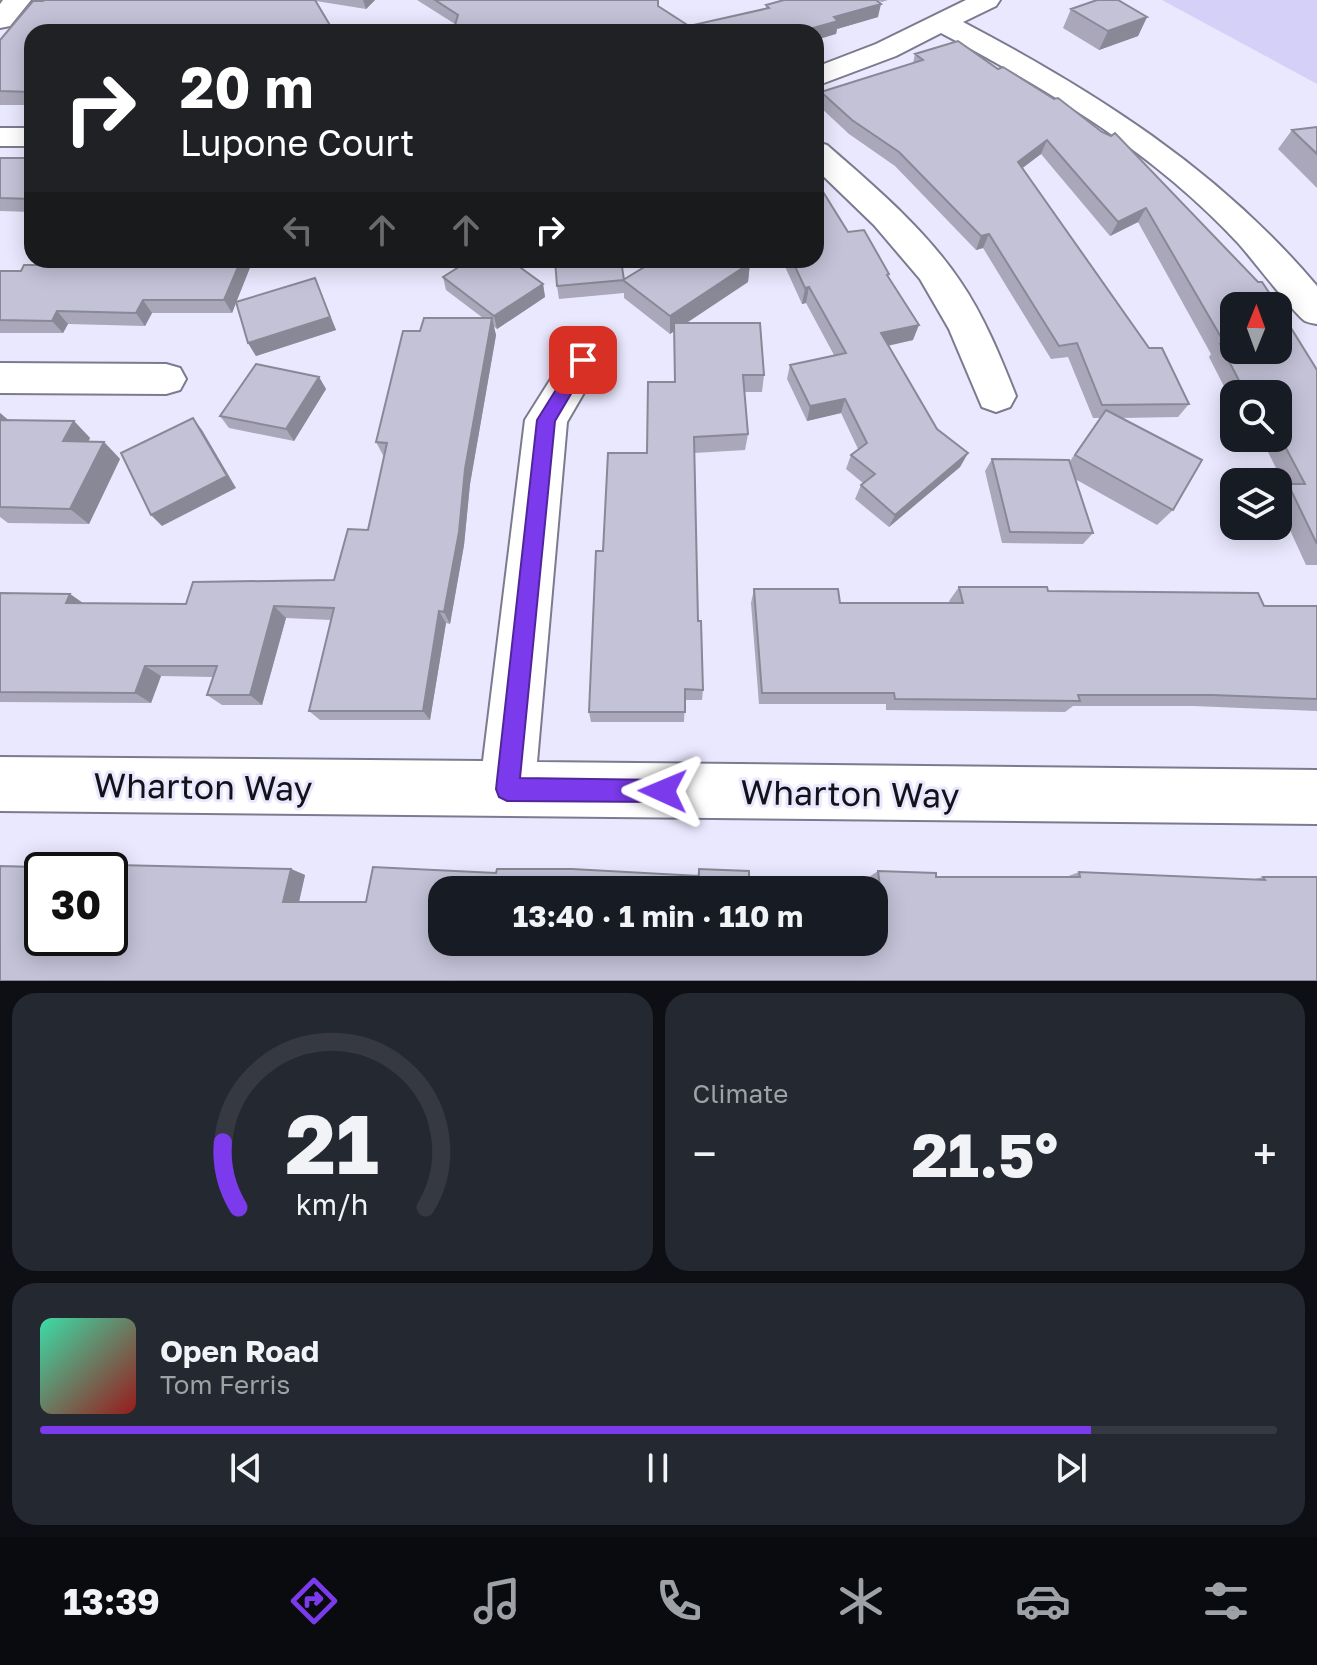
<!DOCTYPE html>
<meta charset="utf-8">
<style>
body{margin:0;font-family:"Golos Text",sans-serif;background:#242831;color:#f1f3f6;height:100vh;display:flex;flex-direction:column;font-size:30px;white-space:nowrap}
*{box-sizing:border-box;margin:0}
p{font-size:26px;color:#9ea1a6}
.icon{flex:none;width:44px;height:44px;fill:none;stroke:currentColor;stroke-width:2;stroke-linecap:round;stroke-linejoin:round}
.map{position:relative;height:981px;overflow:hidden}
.side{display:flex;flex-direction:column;gap:12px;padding:12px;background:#0d0f14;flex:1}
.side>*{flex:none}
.guide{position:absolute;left:24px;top:24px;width:800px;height:244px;border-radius:24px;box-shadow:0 4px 20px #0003;background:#202124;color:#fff;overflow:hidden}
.needle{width:52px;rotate:1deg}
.fabs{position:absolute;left:1220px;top:292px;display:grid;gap:16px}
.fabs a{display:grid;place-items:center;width:72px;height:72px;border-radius:16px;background:#171b24;box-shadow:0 4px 20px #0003;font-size:40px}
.speed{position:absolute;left:24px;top:852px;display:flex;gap:16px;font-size:40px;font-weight:700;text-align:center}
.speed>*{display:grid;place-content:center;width:104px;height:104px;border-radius:50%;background:#171b24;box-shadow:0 4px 20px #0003;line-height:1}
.speed .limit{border:4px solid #111;border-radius:12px;background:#fff;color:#111}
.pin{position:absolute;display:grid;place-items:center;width:68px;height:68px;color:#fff;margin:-34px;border-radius:16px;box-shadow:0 4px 12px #0006}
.me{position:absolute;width:88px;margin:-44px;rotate:271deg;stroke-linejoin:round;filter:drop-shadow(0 0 6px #0008)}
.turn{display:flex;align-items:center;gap:28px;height:168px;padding:0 24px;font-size:36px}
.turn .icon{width:104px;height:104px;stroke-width:2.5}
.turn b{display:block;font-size:56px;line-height:68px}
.lanes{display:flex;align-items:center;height:76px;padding:0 24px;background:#0003;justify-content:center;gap:40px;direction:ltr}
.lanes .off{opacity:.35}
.big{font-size:60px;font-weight:700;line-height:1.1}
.side .card{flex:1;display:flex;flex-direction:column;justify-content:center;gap:12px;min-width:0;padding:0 28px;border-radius:24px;background:#242831}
.side .dial{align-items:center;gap:0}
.dial svg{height:208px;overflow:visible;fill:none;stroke:#363941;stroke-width:7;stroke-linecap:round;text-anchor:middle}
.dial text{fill:#f1f3f6;stroke:none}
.song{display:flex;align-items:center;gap:24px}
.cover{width:96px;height:96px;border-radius:12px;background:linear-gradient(135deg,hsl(160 70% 55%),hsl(0 70% 35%))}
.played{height:8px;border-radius:4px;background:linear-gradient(90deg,#7c3aed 85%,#363941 85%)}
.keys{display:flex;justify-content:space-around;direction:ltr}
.heat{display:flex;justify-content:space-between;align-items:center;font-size:44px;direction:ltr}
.side .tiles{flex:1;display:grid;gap:12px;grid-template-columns:1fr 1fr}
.card:last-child{grid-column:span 2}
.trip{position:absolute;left:428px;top:876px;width:460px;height:80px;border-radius:24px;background:#171b24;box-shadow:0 4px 20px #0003;font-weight:700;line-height:80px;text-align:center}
.dock{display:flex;height:128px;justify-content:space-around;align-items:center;background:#090b0e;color:#9ea1a6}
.dock .icon{width:56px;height:56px}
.dock .on{color:#7c3aed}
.dock b{font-size:36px;color:#f1f3f6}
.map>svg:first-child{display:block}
.green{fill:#d4d0f7}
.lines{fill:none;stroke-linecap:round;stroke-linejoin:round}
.minor-casing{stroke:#7c7a8e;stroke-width:4}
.minor{fill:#fff;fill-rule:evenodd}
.wall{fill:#a9a7b9;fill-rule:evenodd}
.shaded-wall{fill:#898896}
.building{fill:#c4c2d7;stroke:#898896;stroke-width:2;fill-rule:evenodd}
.route{fill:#7c3aed;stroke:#51269a;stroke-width:2}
.labels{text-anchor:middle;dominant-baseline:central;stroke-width:6;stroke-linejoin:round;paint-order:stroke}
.near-street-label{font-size:34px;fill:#131219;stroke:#eae8fe}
</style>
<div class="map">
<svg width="1317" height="981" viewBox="0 0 1317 981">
<rect width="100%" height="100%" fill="#eae8fe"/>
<path class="green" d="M1162,0H1317V84Z"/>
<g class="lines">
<defs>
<path id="minor" d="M3,0H31L10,26L0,28V4Z
M966,0H1000L996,6L963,22C1096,92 1219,170 1317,286V324C1313,323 1309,323 1305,321C1295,315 1251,257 1238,243C1155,153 1049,90 941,33L896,56L816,86V67L876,44Z
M0,128H32V146H0Z
M816,142L827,145C875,187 924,228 960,281C984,316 1000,356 1016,396L1010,407L996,412L982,407L949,329L920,279L874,225L816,169Z
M583,345L597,350L603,360L567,422L537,762L1317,770V824L0,811V757L483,761L525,420L569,350Z
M0,363L166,364L180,368L186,379L180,390L166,394L0,393Z"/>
</defs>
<use href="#minor" class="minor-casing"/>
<use href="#minor" class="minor"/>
</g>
<path class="wall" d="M44,0H375L366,9L316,1L32,32V105H0V40Z
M417,0H659V7L689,26L766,8V5L784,0H888L882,2L876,0L878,17L837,29L836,34L455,24Z
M1071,9L1147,17L1138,36L1099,50L1063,28Z
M915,54L998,69L1003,67L1317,370V565H1306L1278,504V492L1285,486L1261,438H1278V394H1234V406L1209,357L1211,354L1138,222L1110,236L1041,154L1022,168L1189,404L1178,417L1121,418L1173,510L1157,525L1075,479L1093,533L1083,544L1002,543L985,471L992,459L1070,461L1100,418H1093L1068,357L1051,359L983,248L976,250L895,166L849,134L819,106L821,92L913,63Z
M1317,127V188L1278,149L1292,130Z
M0,158H32V212L0,211Z
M848,232L889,274L888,277L913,340L888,346L937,429L968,453L960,467L889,527L855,499L861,485L863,483L846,469L851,455L858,449L841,413L807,421L787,379L790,365L834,355L806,303L802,304L782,260H816Z
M105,260H253L236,302L315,278L336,330L256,356L248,343L236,303L232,313H152L145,326L68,324L63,333H0V271H21L102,265Z
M750,263L748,282L686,323L764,375L762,392H744L748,434L745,450L694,453L698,621L703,690L702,700H685L684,722H591L589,712L603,551L647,453L674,382V331L670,334L624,298V293L559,299L557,286L624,280Z
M443,277L543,284L545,297L497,329L493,326L496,335L470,484L464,545L450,624L446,623L430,720H320L309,711L331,620L286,618L262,705H222L207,695L213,677L161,676L151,703L0,702V593L70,594L83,603L186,604L334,580L368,530L384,457L376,442L420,331L483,318L446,290Z
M319,377L326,389L294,441L229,428L220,416Z
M0,413L8,420L74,421L90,438L88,442H104L120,459L89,524L8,523L0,517Z
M959,587L1264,606H1317V711L1193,706H1073L1065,712L886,710V704H759L751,603L754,589L840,603H950L949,601Z
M73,864L291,869L305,875L299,902H366L373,867L496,873L497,869H572L697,876L699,869L749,871V890H442V942H874V890H871L869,877L878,871L936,873V877H1066L1079,872L1250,880L1263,877H1317V981H0V866L72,868ZM42,870H110V938H42Z"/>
<path class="shaded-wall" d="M363,0H375L366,9Z
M881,4L878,17L837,29L836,34L816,40V32H799L834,17Z
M1147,17L1138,36L1099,50L1108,31Z
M1047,140L1041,154L1012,176L1018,162Z
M1146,208L1138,222L1110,236L1118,222Z
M989,234L983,248L976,250L981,236Z
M241,260H253L232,313L224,300Z
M750,263L748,282L670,334V316Z
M315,278L336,330L256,356L248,343Z
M543,284L545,297L497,329L494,316Z
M809,287L806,303L802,304L805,288Z
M143,300L152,313L145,326L136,313Z
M57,311L68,324L63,333L52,321Z
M492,318L496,335L470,484L464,545L450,624L444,612L465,469Z
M919,325L913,340L876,348L881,333Z
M319,377L326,389L294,441L286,429Z
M845,399L841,413L807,421L810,406Z
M0,413L12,423L0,433Z
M193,418L202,430L236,488L162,526L151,515Z
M74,421L90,438L80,458L63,441Z
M104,442L120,459L89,524L70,509Z
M968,453L960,467L889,527L895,515Z
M70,594L87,606L66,603Z
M274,606L286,618L262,705L250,695Z
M439,611L446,623L430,720L423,711Z
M145,666L161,676L151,703L135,693Z
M291,869L305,875L298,906L283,902Z"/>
<path class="building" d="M44,0H315L334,32H32V92L0,91V40L33,1H43Z
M435,0H658V6L689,26L769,8L766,5L784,0H876L881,4L834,17L838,21L799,32H453L458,15Z
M1097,0H1118L1147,17L1108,31L1071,9Z
M958,41L998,69L1003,67L1054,99L1058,98L1102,132L1111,136L1115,133L1258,282H1262L1278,306H1234V350H1278V307L1317,370V544L1288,484H1305L1278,433V394H1246L1220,344H1225L1146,208L1118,222L1047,140L1018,162L1149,348H1162L1189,404L1102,405L1077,343L1059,346L989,234L981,236L899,152L852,120L821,92L923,60L915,54Z
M1317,127V154L1292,130Z
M0,158H32V199L0,198Z
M820,187L848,232L864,230L889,274L887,275L919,325L881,333L937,429L968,453L895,515L861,485L875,474L851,455L867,443L845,399L810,406L790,365L846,353L809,287L805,288L792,260H816V188Z
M105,260H241L224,300H143L136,313L57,311L52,321L0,320V271H21L24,265H102Z
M470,260H510L543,284L494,316L443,277Z
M555,260H621L624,280L557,286Z
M656,260H746L750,263L670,316L623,280Z
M315,278L330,317L248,343L236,302Z
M424,318H492L465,469L459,532L444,612L439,611L423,711H309L334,608L274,606L250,695H207L217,666H145L135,693L0,692V593L70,594L66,603L186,604L193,582L334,580L348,529L368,530L387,443L376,442L403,331H420Z
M674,323H760L764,375H743L748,434L694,437L698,621H701L703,690L685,689V712H589L596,551H603L608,453H647L648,382H675Z
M256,364L319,377L286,429L220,416Z
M1106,410L1202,460L1173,510L1075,455Z
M193,418L227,476L151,515L121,453Z
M0,420L74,421L63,441L104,442L70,509L0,507Z
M992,459L1069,460L1093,533L1010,532Z
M959,587H1047L1048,591L1258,593L1264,606H1317V699L1212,695H1078L1080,701L895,699L894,693H762L754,589H838L840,603H963Z
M73,864L291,869L283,902H366L373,867L496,873L497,869H572L699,876V869L749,871V890H442V942H874V910H883L878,871L936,873V877H1080L1079,872L1265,880L1263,877H1317V981H0V866L72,868ZM42,870H110V938H42Z"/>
<path class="route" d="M583,354L591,360L555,421L520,778L663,780L671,783L674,791L671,799L663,802L507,801L499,797L496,789L537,420L577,356Z"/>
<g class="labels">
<g class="near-street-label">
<text transform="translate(203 786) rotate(1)">Wharton Way</text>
<text transform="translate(850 793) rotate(1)">Wharton Way</text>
</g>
</g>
</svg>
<div class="fabs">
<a><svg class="needle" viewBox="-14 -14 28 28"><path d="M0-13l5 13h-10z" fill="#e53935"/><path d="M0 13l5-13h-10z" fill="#9ea1a6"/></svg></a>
<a><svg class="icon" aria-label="search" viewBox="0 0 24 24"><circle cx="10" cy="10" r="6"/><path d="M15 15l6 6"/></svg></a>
<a><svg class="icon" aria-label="layers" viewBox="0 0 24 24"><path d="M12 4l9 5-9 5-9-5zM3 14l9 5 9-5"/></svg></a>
</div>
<div class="speed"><div class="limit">30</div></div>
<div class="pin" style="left:583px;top:360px;background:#d93025"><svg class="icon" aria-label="arrive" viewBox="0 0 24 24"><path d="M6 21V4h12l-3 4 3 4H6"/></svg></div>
<svg class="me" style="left:663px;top:791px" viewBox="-20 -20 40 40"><path d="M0-17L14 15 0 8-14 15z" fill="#7c3aed" stroke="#fff" stroke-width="4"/></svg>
<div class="trip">13:40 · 1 min · 110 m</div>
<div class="guide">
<div class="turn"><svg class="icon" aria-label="right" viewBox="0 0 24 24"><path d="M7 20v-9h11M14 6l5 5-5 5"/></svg><div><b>20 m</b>Lupone Court</div></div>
<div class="lanes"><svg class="icon off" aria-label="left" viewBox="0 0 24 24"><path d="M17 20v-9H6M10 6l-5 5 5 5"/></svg><svg class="icon off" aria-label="ahead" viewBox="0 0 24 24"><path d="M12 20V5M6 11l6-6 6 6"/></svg><svg class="icon off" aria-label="ahead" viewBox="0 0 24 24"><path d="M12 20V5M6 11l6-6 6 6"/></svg><svg class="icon" aria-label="right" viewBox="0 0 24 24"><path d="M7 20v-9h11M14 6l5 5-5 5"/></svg></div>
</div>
</div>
<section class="side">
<div class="tiles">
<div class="card dial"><svg viewBox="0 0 100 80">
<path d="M14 69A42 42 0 1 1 86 69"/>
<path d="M14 69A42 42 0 0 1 8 44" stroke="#7c3aed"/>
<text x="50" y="56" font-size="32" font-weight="700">21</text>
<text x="50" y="72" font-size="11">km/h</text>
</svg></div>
<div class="card"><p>Climate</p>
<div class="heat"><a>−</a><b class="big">21.5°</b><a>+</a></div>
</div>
<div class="card">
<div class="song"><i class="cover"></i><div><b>Open Road</b><p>Tom Ferris</p></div></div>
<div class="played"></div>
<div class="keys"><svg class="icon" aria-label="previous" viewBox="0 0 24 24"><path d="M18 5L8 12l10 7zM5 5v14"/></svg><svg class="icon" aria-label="pause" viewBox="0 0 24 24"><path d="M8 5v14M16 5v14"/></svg><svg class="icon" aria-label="next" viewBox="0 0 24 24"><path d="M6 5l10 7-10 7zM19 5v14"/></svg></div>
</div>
</div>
</section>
<nav class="dock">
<b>13:39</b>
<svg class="icon on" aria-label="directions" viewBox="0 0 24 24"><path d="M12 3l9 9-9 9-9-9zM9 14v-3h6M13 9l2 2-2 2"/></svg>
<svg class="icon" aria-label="music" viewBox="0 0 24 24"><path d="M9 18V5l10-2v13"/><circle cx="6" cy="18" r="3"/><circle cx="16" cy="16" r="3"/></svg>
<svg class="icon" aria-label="phone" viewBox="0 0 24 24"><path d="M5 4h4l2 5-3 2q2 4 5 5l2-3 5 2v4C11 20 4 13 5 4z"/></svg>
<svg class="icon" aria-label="climate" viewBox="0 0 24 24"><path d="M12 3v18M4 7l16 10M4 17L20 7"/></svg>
<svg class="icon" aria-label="car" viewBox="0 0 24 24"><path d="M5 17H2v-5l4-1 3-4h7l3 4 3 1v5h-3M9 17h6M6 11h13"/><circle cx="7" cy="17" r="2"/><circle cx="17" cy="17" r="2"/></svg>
<svg class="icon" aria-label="filters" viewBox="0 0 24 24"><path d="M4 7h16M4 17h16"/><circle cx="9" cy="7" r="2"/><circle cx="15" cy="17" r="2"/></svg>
</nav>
